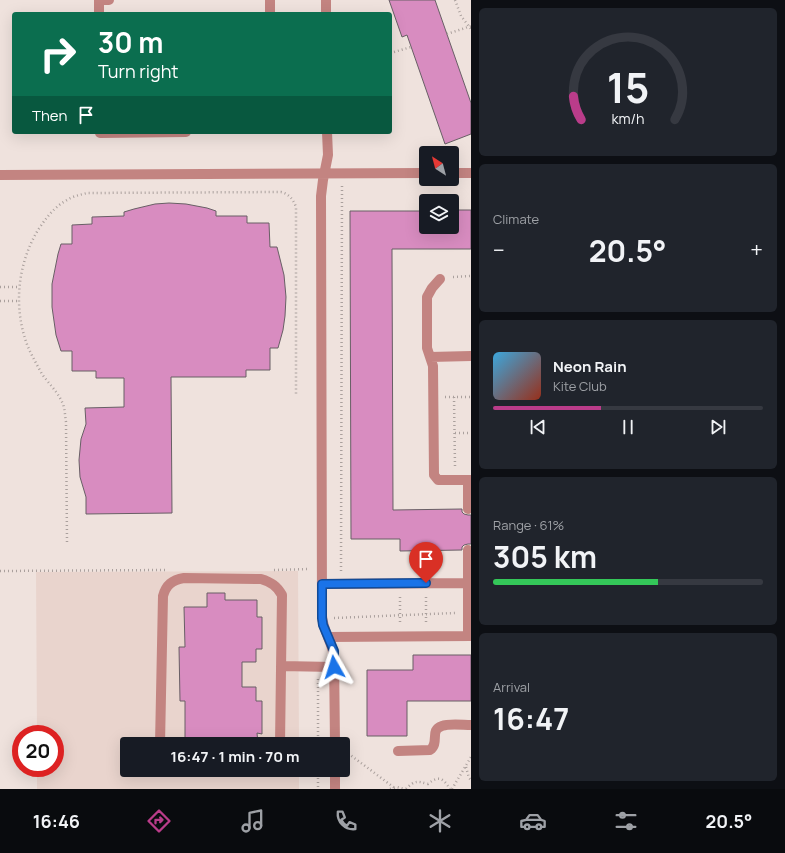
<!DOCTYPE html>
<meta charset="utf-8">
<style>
body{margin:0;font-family:Manrope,sans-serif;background:#20242c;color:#f1f3f6;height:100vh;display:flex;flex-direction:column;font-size:15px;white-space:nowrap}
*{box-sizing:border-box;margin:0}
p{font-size:13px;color:#9ea1a6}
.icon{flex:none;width:22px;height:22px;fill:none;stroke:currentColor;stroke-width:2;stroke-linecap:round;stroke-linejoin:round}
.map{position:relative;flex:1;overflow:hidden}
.details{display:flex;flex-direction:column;gap:8px;padding:8px;background:#0d0f14;width:314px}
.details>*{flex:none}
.guide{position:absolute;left:12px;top:12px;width:380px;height:122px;border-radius:4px;box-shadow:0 4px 16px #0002;background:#0b6e4f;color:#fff;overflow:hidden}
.needle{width:26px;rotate:324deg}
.tools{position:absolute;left:419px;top:146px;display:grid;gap:8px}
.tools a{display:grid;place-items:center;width:40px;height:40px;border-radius:4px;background:#171b24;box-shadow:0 4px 16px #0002;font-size:20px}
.speed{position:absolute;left:12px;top:725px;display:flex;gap:8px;font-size:20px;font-weight:700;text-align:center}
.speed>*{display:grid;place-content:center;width:52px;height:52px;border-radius:50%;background:#171b24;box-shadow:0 4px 16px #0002;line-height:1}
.speed .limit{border:6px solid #d22;background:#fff;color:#111}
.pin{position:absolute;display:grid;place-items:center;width:34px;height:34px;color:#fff;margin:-41px -17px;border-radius:50% 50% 50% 0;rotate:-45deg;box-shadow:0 0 4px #0007}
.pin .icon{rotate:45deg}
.me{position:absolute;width:44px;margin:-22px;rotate:354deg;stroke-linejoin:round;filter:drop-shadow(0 0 3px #0008)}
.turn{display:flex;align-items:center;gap:14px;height:84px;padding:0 20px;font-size:18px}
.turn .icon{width:52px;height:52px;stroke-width:2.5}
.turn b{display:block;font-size:28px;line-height:34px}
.then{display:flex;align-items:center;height:38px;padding:0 20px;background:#0003;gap:8px;font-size:15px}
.big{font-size:30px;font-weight:700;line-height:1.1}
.details .tile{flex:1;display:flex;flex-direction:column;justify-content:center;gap:6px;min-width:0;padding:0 14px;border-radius:6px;background:#20242c}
.details .dial{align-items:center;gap:0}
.dial svg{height:104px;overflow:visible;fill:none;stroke:#363941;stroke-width:7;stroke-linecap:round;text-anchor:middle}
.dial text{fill:#f1f3f6;stroke:none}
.song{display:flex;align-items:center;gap:12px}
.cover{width:48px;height:48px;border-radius:6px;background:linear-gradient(135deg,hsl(200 70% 55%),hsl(10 70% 35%))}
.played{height:4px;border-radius:2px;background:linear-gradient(90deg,#ba3c8a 40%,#363941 40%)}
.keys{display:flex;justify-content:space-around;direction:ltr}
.heat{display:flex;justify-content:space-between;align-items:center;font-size:22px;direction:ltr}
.charge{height:6px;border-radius:3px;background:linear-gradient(90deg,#34c759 61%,#363941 0)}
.trip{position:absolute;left:120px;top:737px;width:230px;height:40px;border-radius:4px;background:#171b24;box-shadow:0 4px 16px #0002;font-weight:700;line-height:40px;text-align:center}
.dock{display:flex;height:64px;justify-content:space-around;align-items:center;background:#090b0e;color:#9ea1a6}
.dock .icon{width:28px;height:28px}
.dock .on{color:#ba3c8a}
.dock b{font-size:18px;color:#f1f3f6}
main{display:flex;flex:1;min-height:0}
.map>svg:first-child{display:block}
.built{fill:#e9d4cd}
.building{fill:#d88cc0;stroke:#685f65}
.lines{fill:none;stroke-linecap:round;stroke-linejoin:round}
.path{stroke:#aaa09d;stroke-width:2.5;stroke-dasharray:1 3;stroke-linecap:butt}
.service{stroke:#c38481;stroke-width:10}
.route-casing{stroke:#114b97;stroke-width:10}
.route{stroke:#1a73e8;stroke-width:7}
</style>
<main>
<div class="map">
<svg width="471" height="789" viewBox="0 0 471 789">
<rect width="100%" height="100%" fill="#efe2dd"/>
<path class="built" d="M298,571L299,744H127V770H299V789H37V768H55V734H37L36,572Z"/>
<path class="building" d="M389,0H435L471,103V134L445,144L407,35L402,37Z
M169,203L186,204L207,208L216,211V216H247V223H269L270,247H277L284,275L286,297L285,316L283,330L278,348H270V370H246V377H171L172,513L86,514V497L80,477L79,460L81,439L86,424L85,408L124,407V378H96V371H72V351H61L56,335L52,307V284L58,254L61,244H72V225L92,224V217L124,216V212L134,209L155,204Z
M452,210H471V249H392L393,510L462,509V512L464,514L468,515H471V544H468L464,545L462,547V550L400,551V539H351L350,211H426V227H452Z
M207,593H225V600H257V617H262V649H256V662H242V687H256V701H262V734L257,733L258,744H185V701H180L179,647H185L184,607H207Z
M413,655H471V701H407V736H367V670H413Z"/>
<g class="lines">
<path class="path" d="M455,0L461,16L471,29
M447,34L471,26
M394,52L411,47
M453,277L471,276
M0,287H19
M0,301H19
M445,397H471
M454,397L455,467
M455,433H471
M67,542L66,422C65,416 65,410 63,404C58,392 49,384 42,374C37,365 32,356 28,347C13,309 17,265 38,230C46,218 54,207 67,200C73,196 80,195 87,193L281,192C289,194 293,199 296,207V396
M274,570L309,569
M0,571L165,570
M341,571L342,186
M400,597V624
M426,597V624
M334,618L455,613
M318,679V744
M345,751L396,789
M466,767L469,778L471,780
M318,770V789
M390,789L397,787L404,789
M406,789C415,780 417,781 428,784C439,775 443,778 450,789
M452,789L471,757"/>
<path class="service" d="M270,0V14
M326,0V14
M99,14V0H109
M100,132V133L186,132
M327,132L328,155L323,180L321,196L322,616C323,630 331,641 334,655L335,744
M452,173H471
M0,175L426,173
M471,356L430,357L433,366L434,475L438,480H471
M430,357L427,348V297L432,288L440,279
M468,480V509
M468,550V636
M322,584L471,583
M328,637L471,636
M281,666L334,667
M160,744L163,596C166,585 172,580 184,578L261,579C271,582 277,586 282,595L280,744
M398,751L430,750C440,743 429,730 442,726C449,723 463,725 471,725
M335,770V789"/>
</g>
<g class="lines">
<defs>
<path id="route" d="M334,667V651L323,625L322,618V584L426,583"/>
</defs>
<use href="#route" class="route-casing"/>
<use href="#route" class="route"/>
</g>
</svg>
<div class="tools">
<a><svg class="needle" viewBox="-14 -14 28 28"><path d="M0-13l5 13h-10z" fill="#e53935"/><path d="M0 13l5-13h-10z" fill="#9ea1a6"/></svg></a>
<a><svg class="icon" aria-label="layers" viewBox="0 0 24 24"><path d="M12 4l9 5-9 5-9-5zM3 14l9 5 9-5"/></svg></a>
</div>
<div class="speed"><div class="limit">20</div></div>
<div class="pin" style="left:426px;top:583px;background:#d93025"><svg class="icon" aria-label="arrive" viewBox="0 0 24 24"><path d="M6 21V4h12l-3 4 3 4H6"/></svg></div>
<svg class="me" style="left:334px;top:667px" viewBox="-20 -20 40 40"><path d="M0-17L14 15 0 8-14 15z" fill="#1a73e8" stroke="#fff" stroke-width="4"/></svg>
<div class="trip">16:47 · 1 min · 70 m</div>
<div class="guide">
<div class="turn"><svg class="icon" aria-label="right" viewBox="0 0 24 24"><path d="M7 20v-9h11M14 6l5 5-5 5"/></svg><div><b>30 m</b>Turn right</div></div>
<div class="then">Then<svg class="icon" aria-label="arrive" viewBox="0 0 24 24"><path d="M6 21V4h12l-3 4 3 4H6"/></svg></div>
</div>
</div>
<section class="details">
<div class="tile dial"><svg viewBox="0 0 100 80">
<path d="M14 69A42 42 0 1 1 86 69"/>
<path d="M14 69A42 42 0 0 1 8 51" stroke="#ba3c8a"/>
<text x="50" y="56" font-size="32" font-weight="700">15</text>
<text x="50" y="72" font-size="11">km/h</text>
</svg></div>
<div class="tile"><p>Climate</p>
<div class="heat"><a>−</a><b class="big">20.5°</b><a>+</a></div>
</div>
<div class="tile">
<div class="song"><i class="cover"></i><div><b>Neon Rain</b><p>Kite Club</p></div></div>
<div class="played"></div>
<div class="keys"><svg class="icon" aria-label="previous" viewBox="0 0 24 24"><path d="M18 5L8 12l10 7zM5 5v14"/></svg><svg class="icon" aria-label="pause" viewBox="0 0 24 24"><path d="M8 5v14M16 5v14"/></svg><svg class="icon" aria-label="next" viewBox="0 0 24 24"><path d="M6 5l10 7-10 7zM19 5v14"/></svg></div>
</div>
<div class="tile"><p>Range · 61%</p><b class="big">305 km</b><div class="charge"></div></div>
<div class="tile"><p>Arrival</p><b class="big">16:47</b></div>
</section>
</main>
<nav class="dock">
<b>16:46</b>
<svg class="icon on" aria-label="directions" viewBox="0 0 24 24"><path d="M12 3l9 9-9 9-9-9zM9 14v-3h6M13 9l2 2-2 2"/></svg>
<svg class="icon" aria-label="music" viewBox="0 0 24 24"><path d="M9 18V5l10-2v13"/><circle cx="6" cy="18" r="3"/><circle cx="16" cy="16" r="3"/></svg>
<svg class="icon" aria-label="phone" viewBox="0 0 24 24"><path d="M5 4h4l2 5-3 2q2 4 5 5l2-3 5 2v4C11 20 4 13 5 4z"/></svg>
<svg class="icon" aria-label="climate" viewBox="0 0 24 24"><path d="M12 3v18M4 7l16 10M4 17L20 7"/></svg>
<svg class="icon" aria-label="car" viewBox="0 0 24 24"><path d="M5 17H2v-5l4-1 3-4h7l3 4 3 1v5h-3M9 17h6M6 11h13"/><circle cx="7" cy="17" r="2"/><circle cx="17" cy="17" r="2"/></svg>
<svg class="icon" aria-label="filters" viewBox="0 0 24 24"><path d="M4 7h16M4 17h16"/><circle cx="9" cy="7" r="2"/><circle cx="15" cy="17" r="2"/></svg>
<b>20.5°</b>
</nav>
